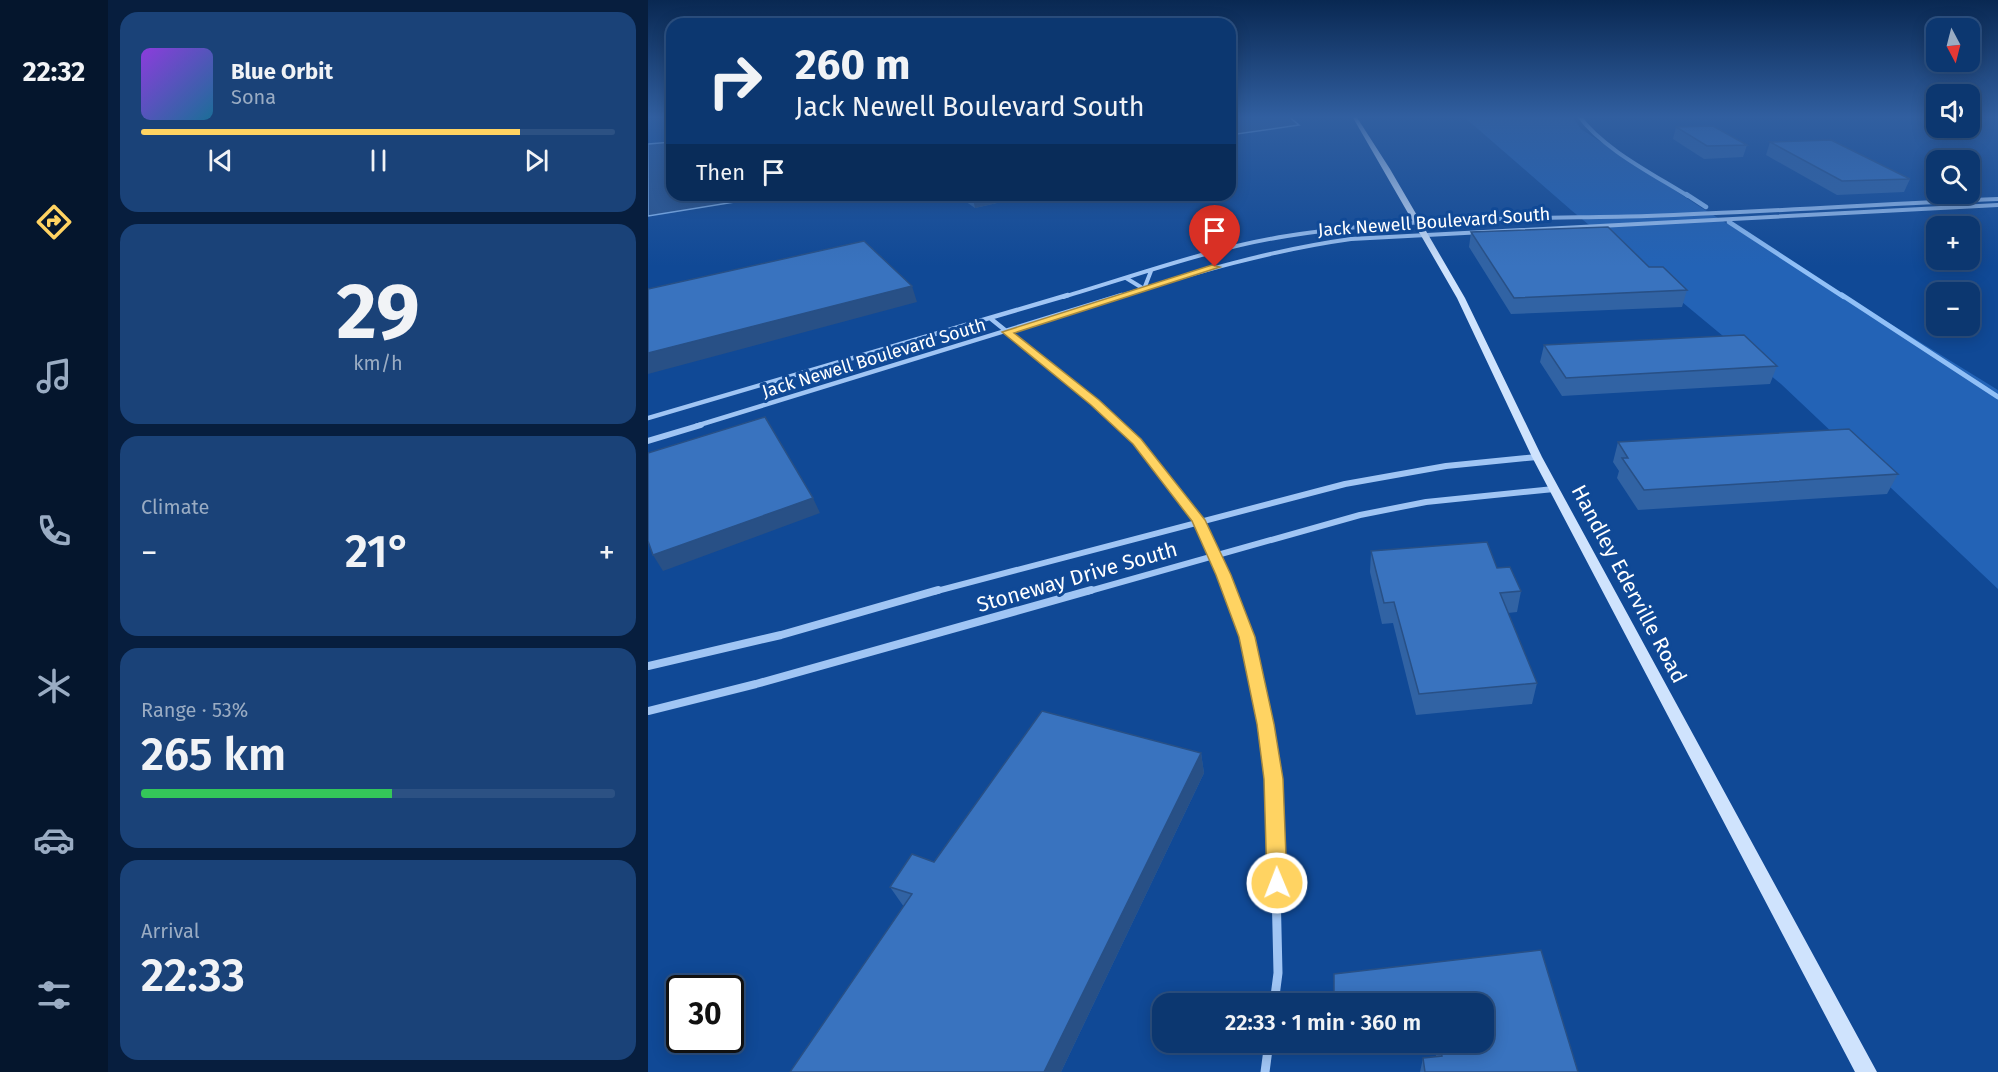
<!DOCTYPE html>
<meta charset="utf-8">
<style>
body{margin:0;font-family:"Fira Sans",sans-serif;background:#1a4278;color:#f1f3f6;height:100vh;display:flex;flex-direction:column;font-size:22px;white-space:nowrap}
*{box-sizing:border-box;margin:0}
p{font-size:20px;color:#9aacc3}
.icon{flex:none;width:33px;height:33px;fill:none;stroke:currentColor;stroke-width:2;stroke-linecap:round;stroke-linejoin:round}
.map{position:relative;flex:1;overflow:hidden}
.drawer{display:flex;flex-direction:column;gap:12px;padding:12px;background:#071e3e;width:540px}
.drawer>*{flex:none}
.top-card{position:absolute;left:18px;top:18px;width:570px;height:183px;border-radius:18px;box-shadow:0 3px 15px #0003,0 0 0 2px #2c5183;background:#0c3770;color:#f1f3f6;overflow:hidden}
.needle{width:39px;rotate:173deg}
.buttons{position:absolute;left:1278px;top:18px;display:grid;gap:12px}
.buttons a{display:grid;place-items:center;width:54px;height:54px;border-radius:12px;background:#0c3770;box-shadow:0 3px 15px #0003,0 0 0 2px #2c5183;font-size:30px}
.speed{position:absolute;left:18px;top:975px;display:flex;gap:12px;font-size:30px;font-weight:700;text-align:center}
.speed>*{display:grid;place-content:center;width:78px;height:78px;border-radius:50%;background:#0c3770;box-shadow:0 3px 15px #0003,0 0 0 2px #2c5183;line-height:1}
.speed .limit{border:3px solid #111;border-radius:9px;background:#fff;color:#111}
.pin{position:absolute;display:grid;place-items:center;width:51px;height:51px;color:#fff;margin:-62px -26px;border-radius:50% 50% 50% 0;rotate:-45deg;box-shadow:0 0 6px #0007}
.pin .icon{rotate:45deg}
.me{position:absolute;width:66px;margin:-33px;rotate:359deg;stroke-linejoin:round;filter:drop-shadow(0 0 4px #0008)}
.turn{display:flex;align-items:center;gap:21px;height:126px;padding:0 30px;font-size:27px}
.turn .icon{width:78px;height:78px;stroke-width:2.5}
.turn b{display:block;font-size:42px;line-height:51px}
.then{display:flex;align-items:center;height:57px;padding:0 30px;background:#0003;gap:12px;font-size:22px}
.big{font-size:45px;font-weight:600;line-height:1.1}
.drawer .card{flex:1;display:flex;flex-direction:column;justify-content:center;gap:9px;min-width:0;padding:0 21px;border-radius:18px;background:#1a4278}
.drawer .dial{align-items:center;gap:0}
.dial b{font-size:78px;line-height:1}
.song{display:flex;align-items:center;gap:18px}
.cover{width:72px;height:72px;border-radius:9px;background:linear-gradient(135deg,hsl(270 70% 55%),hsl(200 70% 35%))}
.played{height:6px;border-radius:3px;background:linear-gradient(90deg,#ffd362 80%,#2c5183 80%)}
.keys{display:flex;justify-content:space-around;direction:ltr}
.heat{display:flex;justify-content:space-between;align-items:center;font-size:33px;direction:ltr}
.charge{height:9px;border-radius:4px;background:linear-gradient(90deg,#34c759 53%,#2c5183 0)}
.trip{position:absolute;left:504px;top:993px;width:342px;height:60px;border-radius:18px;background:#0c3770;box-shadow:0 3px 15px #0003,0 0 0 2px #2c5183;font-weight:600;line-height:60px;text-align:center}
main{display:flex;flex:1;min-height:0}
.dock{display:flex;flex-direction:column;width:108px;justify-content:space-around;align-items:center;background:#05162d;color:#9aacc3}
.dock .icon{width:42px;height:42px}
.dock .on{color:#ffd362}
.dock b{font-size:27px;color:#f1f3f6}
.map>svg:first-child{display:block}
.green{fill:#2363b6}
.water{fill:#2a548d;stroke:#91c0f7;stroke-width:1.5}
.lines{fill:none;stroke-linecap:round;stroke-linejoin:round}
.stream-far2{stroke:#91c0f7;stroke-width:4}
.stream-far1{stroke:#91c0f7;stroke-width:4.5}
.stream{stroke:#91c0f7;stroke-width:5}
.street-far4{stroke:#a0c5f4;stroke-width:4}
.street-far3{stroke:#a0c5f4;stroke-width:4.5}
.street-far2{stroke:#a0c5f4;stroke-width:6}
.street-far1{stroke:#a0c5f4;stroke-width:8}
.street{stroke:#a0c5f4;stroke-width:9}
.secondary{fill:#cfe3fd;fill-rule:evenodd}
.wall{fill:#3163a4}
.shaded-wall{fill:#285086}
.building{fill:#3973bf;stroke:#285086;stroke-width:1.5}
.route{fill:#ffd362;stroke:#a68940;stroke-width:1.5}
.labels{text-anchor:middle;dominant-baseline:central;stroke-width:6;stroke-linejoin:round;paint-order:stroke}
.far-street-label{font-size:18px;fill:#fff;stroke:#104996}
.street-label{font-size:21px;fill:#fff;stroke:#104996}
</style>
<main>
<nav class="dock">
<b>22:32</b>
<svg class="icon on" aria-label="directions" viewBox="0 0 24 24"><path d="M12 3l9 9-9 9-9-9zM9 14v-3h6M13 9l2 2-2 2"/></svg>
<svg class="icon" aria-label="music" viewBox="0 0 24 24"><path d="M9 18V5l10-2v13"/><circle cx="6" cy="18" r="3"/><circle cx="16" cy="16" r="3"/></svg>
<svg class="icon" aria-label="phone" viewBox="0 0 24 24"><path d="M5 4h4l2 5-3 2q2 4 5 5l2-3 5 2v4C11 20 4 13 5 4z"/></svg>
<svg class="icon" aria-label="climate" viewBox="0 0 24 24"><path d="M12 3v18M4 7l16 10M4 17L20 7"/></svg>
<svg class="icon" aria-label="car" viewBox="0 0 24 24"><path d="M5 17H2v-5l4-1 3-4h7l3 4 3 1v5h-3M9 17h6M6 11h13"/><circle cx="7" cy="17" r="2"/><circle cx="17" cy="17" r="2"/></svg>
<svg class="icon" aria-label="filters" viewBox="0 0 24 24"><path d="M4 7h16M4 17h16"/><circle cx="9" cy="7" r="2"/><circle cx="15" cy="17" r="2"/></svg>
</nav>
<section class="drawer">
<div class="card">
<div class="song"><i class="cover"></i><div><b>Blue Orbit</b><p>Sona</p></div></div>
<div class="played"></div>
<div class="keys"><svg class="icon" aria-label="previous" viewBox="0 0 24 24"><path d="M18 5L8 12l10 7zM5 5v14"/></svg><svg class="icon" aria-label="pause" viewBox="0 0 24 24"><path d="M8 5v14M16 5v14"/></svg><svg class="icon" aria-label="next" viewBox="0 0 24 24"><path d="M6 5l10 7-10 7zM19 5v14"/></svg></div>
</div>
<div class="card dial"><b>29</b><p>km/h</p></div>
<div class="card"><p>Climate</p>
<div class="heat"><a>−</a><b class="big">21°</b><a>+</a></div>
</div>
<div class="card"><p>Range · 53%</p><b class="big">265 km</b><div class="charge"></div></div>
<div class="card"><p>Arrival</p><b class="big">22:33</b></div>
</section>
<div class="map">
<svg width="1350" height="1072" viewBox="0 0 1350 1072">
<rect width="100%" height="100%" fill="#104996"/>
<path class="green" d="M815,116H924L933,129L1057,210L1350,390V589L1133,384L923,210Z"/>
<path class="water" d="M582,116H640L651,125L582,135Z
M24,142V195H130L0,216V144Z"/>
<g class="lines">
<path class="stream-far2" d="M931,116C955,149 1005,174 1040,196"/>
<path class="stream-far1" d="M1038,194L1058,207
M1081,222L1196,297"/>
<path class="stream" d="M1194,295L1350,397"/>
<path class="street-far4" d="M478,278L496,289
M496,289L503,271
M415,297C489,275 563,248 639,236C759,217 878,219 999,216C1116,212 1233,204 1350,199
M469,297C546,273 623,250 703,239L1350,205"/>
<path class="street-far3" d="M342,318L447,403L472,426
M0,418L420,295
M48,426L474,295"/>
<path class="street-far2" d="M471,425L489,442L550,520L581,592
M0,441L53,425
M285,592L697,484L798,466L889,457
M438,592L712,515L778,502L906,489"/>
<path class="street-far1" d="M581,590C607,657 624,731 626,803
M0,666L133,635L290,590
M0,711L108,684L443,590"/>
<path class="street" d="M626,801L630,973L626,1004
M617,1072L621,1042"/>
<path class="secondary" d="M704,116H708L742,169L817,298L894,457L1229,1072H1207L884,457L809,298Z"/>
</g>
<path class="wall" d="M1028,127L1099,145L1095,157L1056,159L1025,139Z
M1122,142L1262,179L1256,192L1189,195L1118,155Z
M308,195H400L368,203L362,200L327,208Z
M823,232L1001,267L1039,290L1034,307L863,314L821,247Z
M896,345L1129,366L1122,384L914,396L892,362Z
M970,442L1250,474L1239,494L990,510L969,478L971,471L965,462Z
M723,551L849,568L873,591L869,612L860,613L889,683L884,704L768,715L745,623L734,624L722,572Z
M553,753L556,773L413,1072H142L256,907L242,887L286,862Z
M893,950L930,1072H772L775,1058L788,1056L786,1042H836Z"/>
<path class="shaded-wall" d="M324,195H361L362,200L327,208Z
M367,195H400L368,203Z
M264,286L269,302L0,374V353Z
M165,498L172,513L15,571L5,555Z
M553,753L556,773L413,1072H396Z"/>
<path class="building" d="M1065,126L1099,145L1059,146L1028,127Z
M1183,140L1262,179L1194,181L1122,142Z
M960,227L1001,267H1015L1039,290L866,298L823,232Z
M216,241L264,286L0,353V289Z
M1096,335L1129,366L918,378L896,345Z
M117,417L165,498L5,555L0,541V453Z
M1201,429L1250,474L996,490L974,458H980L970,442Z
M839,542L849,568L862,567L873,591L852,593L889,683L771,694L746,602L736,603L723,551Z
M394,711L553,753L396,1072H142L264,894L242,887L264,854L286,862Z
M893,950L930,1072H777L775,1058L794,1056L791,1042H836V1004H686V974Z"/>
<linearGradient id="sky" x2="0" y2="1"><stop stop-color="#092852"/><stop offset="0.44" stop-color="#315fa0"/><stop offset="1" stop-color="#315fa0" stop-opacity="0"/></linearGradient>
<rect width="1350" height="266" fill="url(#sky)"/>
<path class="route" d="M564,265L572,267L366,333L451,400L493,439L557,520L583,575L607,637L626,724L635,779L639,883L636,890L629,893L622,890L619,883L616,779L609,724L591,637L568,575L544,521L485,444L443,405L354,332Z"/>
<g class="labels">
<g class="far-street-label">
<text transform="translate(786 222) rotate(-4)">Jack Newell Boulevard South</text>
<text transform="translate(226 358) rotate(-17)">Jack Newell Boulevard South</text>
</g>
<g class="street-label">
<text transform="translate(429 577) rotate(-16)">Stoneway Drive South</text>
<text transform="translate(981 584) rotate(62)">Handley Ederville Road</text>
</g>
</g>
</svg>
<div class="buttons">
<a><svg class="needle" viewBox="-14 -14 28 28"><path d="M0-13l5 13h-10z" fill="#e53935"/><path d="M0 13l5-13h-10z" fill="#9aacc3"/></svg></a>
<a><svg class="icon" aria-label="sound" viewBox="0 0 24 24"><path d="M4 9h4l5-4v14l-5-4H4zM17 9q2 3 0 6"/></svg></a>
<a><svg class="icon" aria-label="search" viewBox="0 0 24 24"><circle cx="10" cy="10" r="6"/><path d="M15 15l6 6"/></svg></a>
<a>+</a>
<a>−</a>
</div>
<div class="speed"><div class="limit">30</div></div>
<div class="pin" style="left:567px;top:267px;background:#d93025"><svg class="icon" aria-label="arrive" viewBox="0 0 24 24"><path d="M6 21V4h12l-3 4 3 4H6"/></svg></div>
<svg class="me" style="left:629px;top:883px" viewBox="-20 -20 40 40"><circle r="17" fill="#ffd362" stroke="#fff" stroke-width="3"/><path d="M0-11L8 9 0 5-8 9z" fill="#fff"/></svg>
<div class="trip">22:33 · 1 min · 360 m</div>
<div class="top-card">
<div class="turn"><svg class="icon" aria-label="right" viewBox="0 0 24 24"><path d="M7 20v-9h11M14 6l5 5-5 5"/></svg><div><b>260 m</b>Jack Newell Boulevard South</div></div>
<div class="then">Then<svg class="icon" aria-label="arrive" viewBox="0 0 24 24"><path d="M6 21V4h12l-3 4 3 4H6"/></svg></div>
</div>
</div>
</main>
